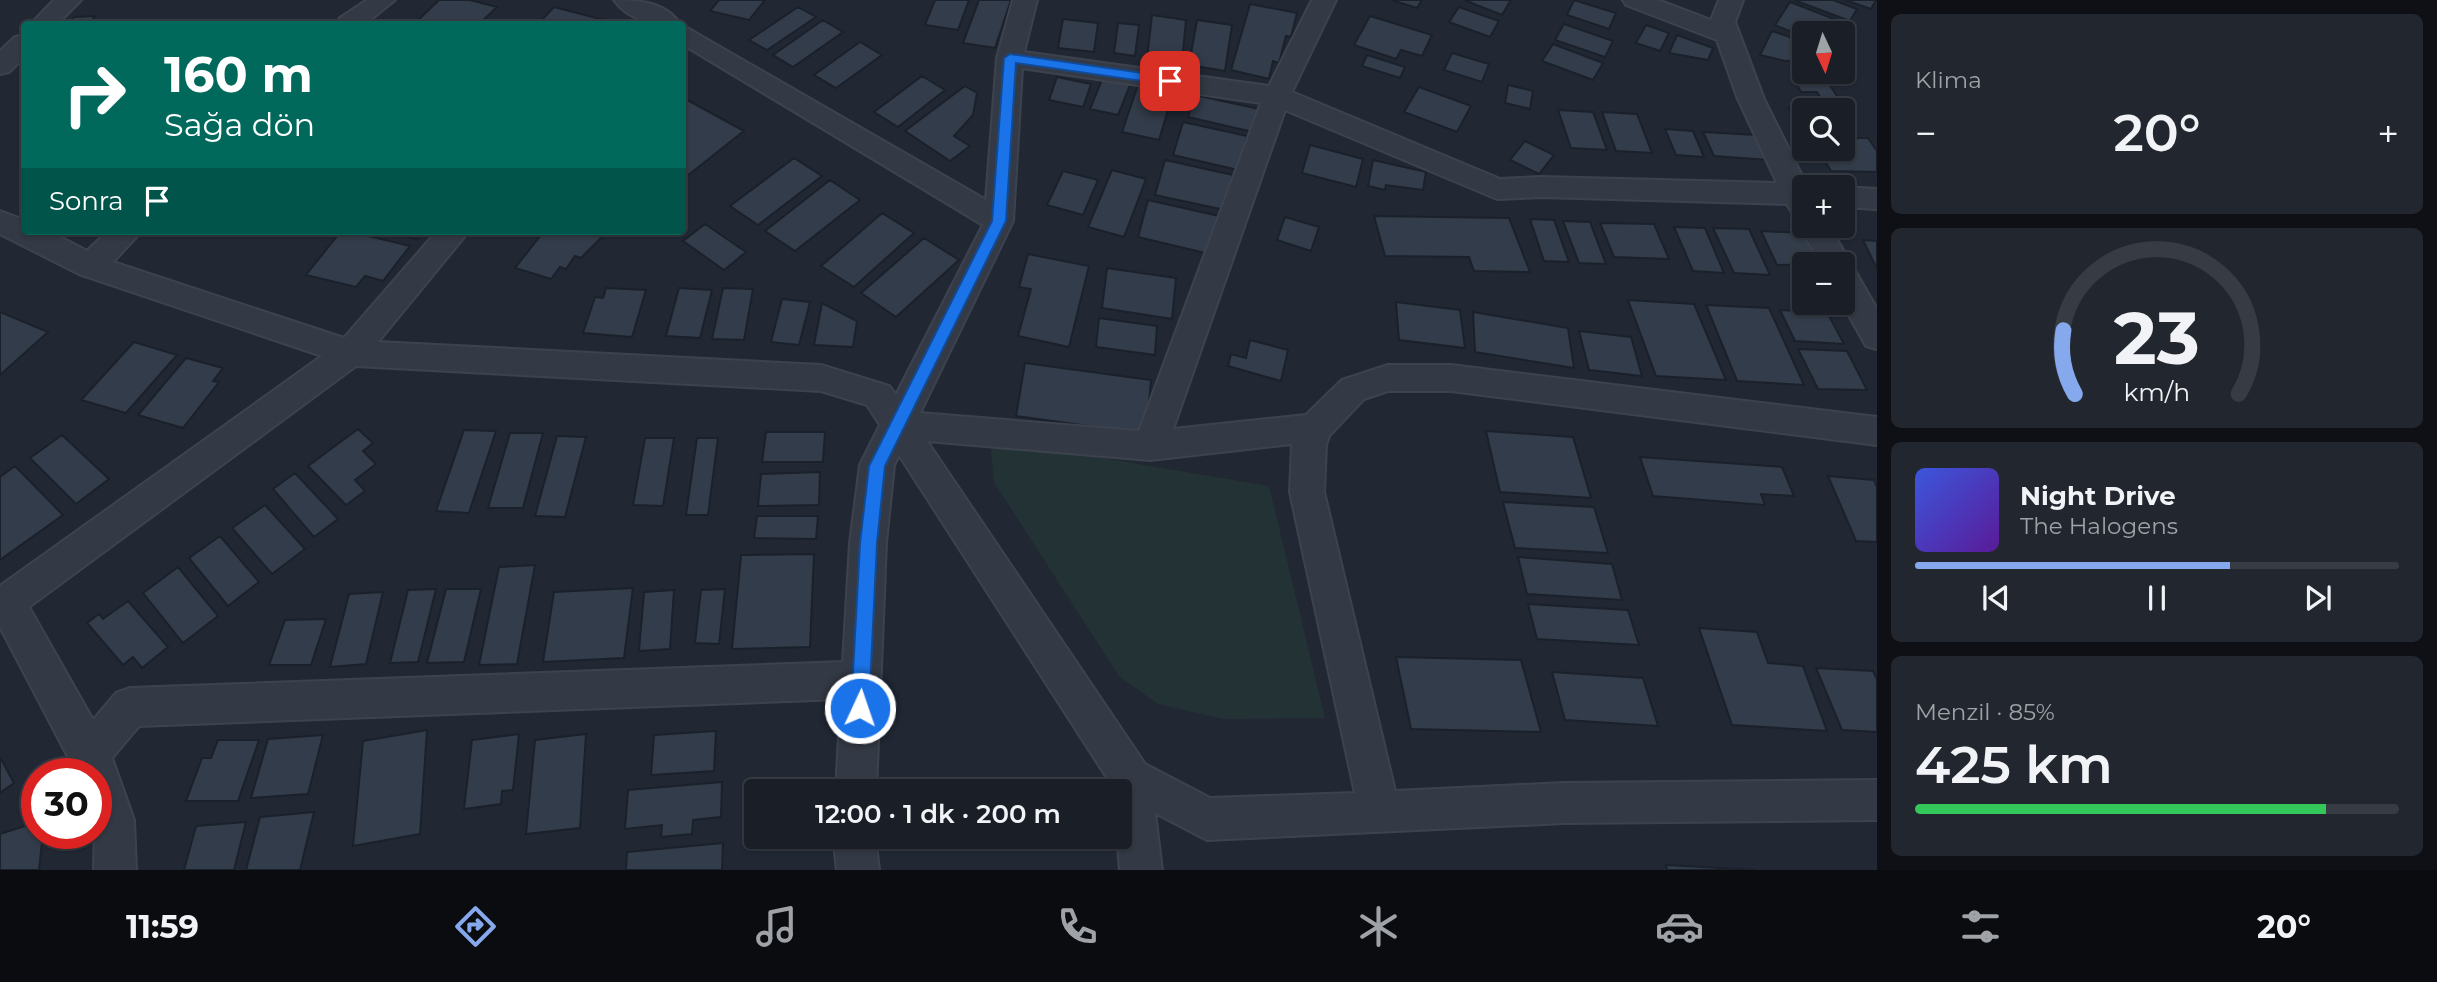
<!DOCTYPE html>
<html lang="tr">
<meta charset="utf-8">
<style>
body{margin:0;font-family:Montserrat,sans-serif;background:#22272f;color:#f1f3f6;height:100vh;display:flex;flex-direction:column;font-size:26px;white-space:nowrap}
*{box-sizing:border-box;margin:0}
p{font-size:23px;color:#9fa2a7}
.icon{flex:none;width:38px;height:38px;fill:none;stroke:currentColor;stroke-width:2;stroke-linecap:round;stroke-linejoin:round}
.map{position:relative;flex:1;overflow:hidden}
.panel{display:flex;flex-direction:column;gap:14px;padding:14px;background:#0e1015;width:560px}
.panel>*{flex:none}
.guide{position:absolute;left:21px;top:21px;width:665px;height:214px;border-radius:7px;box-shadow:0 2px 5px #0004,0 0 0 2px #373c44;background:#00695c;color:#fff;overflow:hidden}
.needle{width:46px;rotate:176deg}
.buttons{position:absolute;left:1792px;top:21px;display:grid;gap:14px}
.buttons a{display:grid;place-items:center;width:63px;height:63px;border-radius:7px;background:#191e27;box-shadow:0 2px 5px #0004,0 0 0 2px #373c44;font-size:35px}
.speed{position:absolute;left:21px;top:758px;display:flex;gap:14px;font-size:35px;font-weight:700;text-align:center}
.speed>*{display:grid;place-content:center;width:91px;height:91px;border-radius:50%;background:#191e27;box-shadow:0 2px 5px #0004,0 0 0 2px #373c44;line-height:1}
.speed .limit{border:10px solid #d22;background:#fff;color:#111}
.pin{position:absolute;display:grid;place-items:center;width:60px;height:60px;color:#fff;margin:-30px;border-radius:14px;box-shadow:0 4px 10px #0006}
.me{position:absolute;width:77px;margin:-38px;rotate:3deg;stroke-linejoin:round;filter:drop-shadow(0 0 5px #0008)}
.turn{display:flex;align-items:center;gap:24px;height:147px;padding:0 28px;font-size:32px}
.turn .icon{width:91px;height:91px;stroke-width:2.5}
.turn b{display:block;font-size:49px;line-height:60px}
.then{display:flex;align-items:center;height:66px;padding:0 28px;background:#0003;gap:14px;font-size:26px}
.big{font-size:52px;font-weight:600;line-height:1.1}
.panel .tile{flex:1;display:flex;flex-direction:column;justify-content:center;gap:10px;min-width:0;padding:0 24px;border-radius:10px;background:#22272f}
.panel .dial{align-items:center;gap:0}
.dial svg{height:182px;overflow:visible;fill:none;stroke:#373c44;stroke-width:7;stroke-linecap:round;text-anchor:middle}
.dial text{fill:#f1f3f6;stroke:none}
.song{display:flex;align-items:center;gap:21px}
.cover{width:84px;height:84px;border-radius:10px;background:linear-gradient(135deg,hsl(230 70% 55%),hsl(270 70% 35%))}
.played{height:7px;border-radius:4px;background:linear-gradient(90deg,#86a9ee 65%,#373c44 65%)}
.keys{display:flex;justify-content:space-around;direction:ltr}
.heat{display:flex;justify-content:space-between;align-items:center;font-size:38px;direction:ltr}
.charge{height:10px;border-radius:5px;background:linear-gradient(90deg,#34c759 85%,#373c44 0)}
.trip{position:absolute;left:744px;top:779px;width:388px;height:70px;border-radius:7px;background:#191e27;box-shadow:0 2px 5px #0004,0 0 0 2px #373c44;font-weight:600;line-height:70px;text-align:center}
.menu{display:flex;height:112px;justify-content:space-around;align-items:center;background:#0a0c10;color:#9fa2a7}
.menu .icon{width:49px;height:49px}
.menu .active{color:#86a9ee}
.menu b{font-size:32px;color:#f1f3f6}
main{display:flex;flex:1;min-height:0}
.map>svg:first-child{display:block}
.green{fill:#233235}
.building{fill:#333c4a;stroke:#1b212b;stroke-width:2}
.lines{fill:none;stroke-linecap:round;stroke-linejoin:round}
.street-casing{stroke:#3d434e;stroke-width:4}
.street{fill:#343a45;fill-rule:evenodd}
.route{fill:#1a73e8;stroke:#114b97;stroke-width:2}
</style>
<main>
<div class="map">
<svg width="1877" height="870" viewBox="0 0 1877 870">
<rect width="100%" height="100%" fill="#212834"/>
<path class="green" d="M1001,441L1269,486L1325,718L1223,719L1158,704L1119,676L994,482L991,450Z"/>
<path class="building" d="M439,0H470L497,7L479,24H414Z
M719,0H765L749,20L710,11Z
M935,0H969L958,30L925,25Z
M979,0H1011L995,48L963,43Z
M1391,0H1422L1417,8Z
M1464,0H1511L1502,15Z
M1574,0L1616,13L1609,29L1567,15Z
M1794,0H1833L1857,9L1850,21Z
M1845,0H1876L1871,9Z
M1790,2L1847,24L1842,33H1804V37L1775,25Z
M1250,4L1297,13L1291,37L1286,36L1279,63L1273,61L1269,79L1231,70Z
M554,7L608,21L605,24H538Z
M798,7L816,17L767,50L749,40Z
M1459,7L1499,21L1490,37L1449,22Z
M1152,15L1186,20L1182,62L1147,58Z
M95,16L90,24H70L74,17Z
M1370,16L1432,35L1422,56L1401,50L1396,59L1354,45Z
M1063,19L1098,23L1094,52L1058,48Z
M823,20L843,32L793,67L773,55Z
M1197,20L1232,25L1225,71L1189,65Z
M1118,23L1139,25L1135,56L1114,53Z
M1564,24L1613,41L1605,57L1555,40Z
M1646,25L1669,33L1660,51L1636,43Z
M1772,31L1804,42V60L1785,61L1760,55Z
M1677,35L1713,48L1708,60L1669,53Z
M860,42L882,55L836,88L814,75Z
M1553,44L1603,63L1593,80L1542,61Z
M1452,53L1489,64L1482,82L1444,70Z
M1367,55L1405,67L1400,78L1362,66Z
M922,76L945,90L898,127L874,112Z
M1057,77L1091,84L1083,107L1049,100Z
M1103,77L1131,83L1118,115L1090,109Z
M1796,83L1829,84L1843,105H1825L1817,92H1801Z
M1138,85L1173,93L1159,140L1122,132Z
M1508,85L1533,91L1530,109L1505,103Z
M965,86L977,93L973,115L954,136L970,146L950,161L905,131Z
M1419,87L1471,106L1457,132L1404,112Z
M1195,95L1259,109L1253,132L1188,117Z
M682,97L744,131L682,180Z
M1789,108L1821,110H1804V124L1798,123Z
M1558,110L1593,112L1607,150L1571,148Z
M1602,112L1637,114L1652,153L1616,151Z
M1183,122L1247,136L1238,170L1173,155Z
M1665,129L1693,131L1704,157L1676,155Z
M1703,132L1757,135L1769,160L1714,156Z
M1843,138H1868L1877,151V172L1831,171L1818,149H1843Z
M1525,141L1554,155L1539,174L1510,160Z
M1310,145L1363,159L1356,187L1302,173Z
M794,158L822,176L758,225L730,206Z
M1165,160L1233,175L1225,210L1155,195Z
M1373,160L1426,172L1423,190L1386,185L1385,190L1368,186Z
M1112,170L1146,179L1124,237L1088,227Z
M1063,171L1098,180L1083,215L1047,205Z
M830,180L860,200L795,251L765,231Z
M1148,200L1219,216L1209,254L1138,237Z
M882,213L914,233L854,287L821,266Z
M1374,216L1509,218L1530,272L1474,271L1469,257L1385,256Z
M1285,217L1319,227L1311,251L1277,240Z
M1530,219L1554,220L1569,262L1544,261Z
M1563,221L1590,222L1606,264L1579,263Z
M1600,223L1654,224L1669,259L1614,257Z
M705,224L746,252L724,270L683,241Z
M1674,227L1705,228L1724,273L1693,271Z
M1713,228L1749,229L1770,275L1734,273Z
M341,231H348L410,246L383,281L365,276L356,287L306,275Z
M387,231H423L417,239Z
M544,231H580L602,237L581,258L575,256L566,269L560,267L551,279L515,268Z
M1761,231L1803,233L1819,264L1777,265Z
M924,238L959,260L896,317L861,293Z
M1863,240L1877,241V269Z
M1028,254L1089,266L1069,347L1018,336L1031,289L1019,287Z
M1107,268L1176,278L1172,319L1102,308Z
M606,288L646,290L632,337L583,333L595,297L603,298Z
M679,288L712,290L700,338L666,336Z
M723,288L753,289L744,340L712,339Z
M782,299L810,302L799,345L771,342Z
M1628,300L1694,304L1726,380L1656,376Z
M1396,302L1460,310L1465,348L1399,340Z
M822,303L857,321L853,347L814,345Z
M1706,305L1769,308L1804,385L1737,381Z
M1780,310L1827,312L1844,344L1795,341Z
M0,312L48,332L0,375Z
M1473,312L1568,328L1574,368L1475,352Z
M1099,318L1157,326L1155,355L1096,347Z
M1579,331L1631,337L1642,376L1589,370Z
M1250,340L1288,350L1281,381L1228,366L1231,354L1246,358Z
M134,342L177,355L126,413L81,400Z
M1798,349L1847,351L1867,390L1818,389Z
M186,358L223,368L213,381L219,382L183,428L138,415Z
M1025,363L1151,380L1146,434L1016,416Z
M358,429L373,443L363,451L376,464L355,480L365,491L346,505L308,466Z
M464,430L496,431L469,513L436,511Z
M1486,431L1573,437L1591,498L1500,492Z
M766,432H825L823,462H762Z
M510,433H543L523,508H488Z
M62,435L109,479L76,504L30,458Z
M557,436L586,437L565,517L535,516Z
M645,438H674L663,506L633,505Z
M697,438H718L708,515H686Z
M1640,457L1782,467L1794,496L1761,494L1765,505L1653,496Z
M15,466L63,515L0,560V477Z
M820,472L819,505L758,506L761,474Z
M295,473L338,519L314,537L273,489Z
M1828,476L1874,480L1877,487V542L1856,541Z
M1503,502L1594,507L1608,553L1515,548Z
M265,505L305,549L272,574L232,528Z
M757,516H818L816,539L754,538Z
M220,536L259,582L228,606L189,558Z
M814,554L810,647L732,649L741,555Z
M1518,557L1612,564L1622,600L1527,594Z
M535,565L517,664L479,665L499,567Z
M178,567L218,616L183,643L143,593Z
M633,588L624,658L543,662L554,592Z
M436,589L418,662L390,663L408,590Z
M446,589H481L464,662L427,663Z
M725,589L719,644L695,643L701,590Z
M674,590L670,649L639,651L644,592Z
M383,592L366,664L330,667L349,594Z
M128,601L168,647L142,668L133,657L123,665L87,623L99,614L103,619Z
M1528,604L1628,610L1639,645L1537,639Z
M326,619L311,665H269L285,620Z
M1699,628L1757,632L1768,663L1803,666L1827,731L1732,725Z
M1396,657L1521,660L1541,732L1411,729Z
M1816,668L1873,671L1877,679V732L1842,730Z
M1552,672L1643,678L1658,726L1565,720Z
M427,730L420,834L353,846L363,741Z
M716,731L714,771L651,775L654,735Z
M519,734L513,790L502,791L501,804L464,809L472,740Z
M586,734L580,828L526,834L535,740Z
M323,735L308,794L251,798L268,739Z
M218,740H259L238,801H186L202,758H211Z
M0,757L14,783L0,793Z
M722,782L721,817L693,820L692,834L661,837L662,825L625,829L628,790Z
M314,812L300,870H246L260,817Z
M37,822V833H43L39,870H0V834Z
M246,822L234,870H184L196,826Z
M723,843L722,870H626L627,852Z
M1666,865L1757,870H1667Z"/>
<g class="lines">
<defs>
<path id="street" d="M54,0H81L57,24H31Z
M367,0H395L365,24H337L340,18Z
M614,0C637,0 666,2 680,24C658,26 628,21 614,0Z
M1013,0H1037L1024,52L1269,86L1312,0H1336L1292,92L1500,179L1542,177L1777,183L1738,99L1717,40L1626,5L1623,0H1658L1711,20L1719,0H1743L1735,22L1764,99L1806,184L1814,187H1804V226H1829L1851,264L1849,267L1854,269L1877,309V349L1866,346L1842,303L1843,264H1821L1799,226L1803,219L1794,216L1787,204L1542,197L1497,199L1285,110L1173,429L1306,415L1342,380L1388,365H1451L1877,417V445L1451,391H1388L1364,399L1329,436L1326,445L1324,492L1395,791L1564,783L1877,780V820L1564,823L1207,840L1155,813L1162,870H1120L1117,836H1120V791H1112L1111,784L899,455L894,465L886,543L876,791H836L841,699L139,726L112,758L134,820L136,870H94L96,774H77L0,627V586L322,356L79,274L0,234V211L24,220V231H49L87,251L108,231H142L113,262L344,338L437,231H469L378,342L821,365L889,386L896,395L983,225L682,44V25L986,200L997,58ZM1022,68L1261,103L1139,431L920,413L1013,221ZM356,366L821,391L867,405L880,425L860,465L850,543L843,662L130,688L116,693L93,720L29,607ZM927,441L1150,460L1292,444L1290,492L1355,793L1210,798L1145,764Z
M24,35V57L9,72L0,74V51L15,37Z
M1841,187H1843L1877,189V209L1843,207Z
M833,836H875L879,870H837Z"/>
</defs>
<use href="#street" class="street-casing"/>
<use href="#street" class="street"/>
</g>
<path class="route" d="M1010,54L1170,77L1177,81L1170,85L1016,63L1006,221L885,466L877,543L869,708L867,714L860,717L854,714L851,708L860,543L869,466L992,221L1004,58Z"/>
</svg>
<div class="buttons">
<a><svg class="needle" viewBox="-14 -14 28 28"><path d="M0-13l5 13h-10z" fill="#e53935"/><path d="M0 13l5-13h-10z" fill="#9fa2a7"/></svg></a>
<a><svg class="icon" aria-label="search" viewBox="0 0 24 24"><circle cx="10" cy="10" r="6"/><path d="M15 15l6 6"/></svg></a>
<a>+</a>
<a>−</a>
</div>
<div class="speed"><div class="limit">30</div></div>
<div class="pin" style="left:1170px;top:81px;background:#d93025"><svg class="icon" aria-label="arrive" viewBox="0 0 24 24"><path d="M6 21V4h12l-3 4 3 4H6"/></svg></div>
<svg class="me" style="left:860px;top:708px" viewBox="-20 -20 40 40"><circle r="17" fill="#1a73e8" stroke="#fff" stroke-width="3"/><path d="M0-11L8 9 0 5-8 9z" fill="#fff"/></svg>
<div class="trip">12:00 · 1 dk · 200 m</div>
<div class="guide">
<div class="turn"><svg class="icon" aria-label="right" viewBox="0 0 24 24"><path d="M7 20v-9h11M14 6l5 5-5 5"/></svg><div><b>160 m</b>Sağa dön</div></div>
<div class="then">Sonra<svg class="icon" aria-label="arrive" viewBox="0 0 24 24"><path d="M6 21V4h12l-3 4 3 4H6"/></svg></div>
</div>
</div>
<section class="panel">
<div class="tile"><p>Klima</p>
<div class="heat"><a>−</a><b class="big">20°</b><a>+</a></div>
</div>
<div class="tile dial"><svg viewBox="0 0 100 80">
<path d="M14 69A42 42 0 1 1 86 69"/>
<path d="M14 69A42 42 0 0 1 9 41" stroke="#86a9ee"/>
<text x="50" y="56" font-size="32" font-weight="700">23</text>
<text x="50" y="72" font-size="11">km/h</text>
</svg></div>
<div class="tile">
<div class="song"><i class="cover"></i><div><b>Night Drive</b><p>The Halogens</p></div></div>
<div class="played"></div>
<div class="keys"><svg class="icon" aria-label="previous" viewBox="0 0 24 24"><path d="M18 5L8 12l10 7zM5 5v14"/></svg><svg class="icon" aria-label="pause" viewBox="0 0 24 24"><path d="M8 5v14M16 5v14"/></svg><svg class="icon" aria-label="next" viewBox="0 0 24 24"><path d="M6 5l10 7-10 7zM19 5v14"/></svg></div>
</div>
<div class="tile"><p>Menzil · 85%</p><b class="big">425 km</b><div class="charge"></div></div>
</section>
</main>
<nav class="menu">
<b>11:59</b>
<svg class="icon active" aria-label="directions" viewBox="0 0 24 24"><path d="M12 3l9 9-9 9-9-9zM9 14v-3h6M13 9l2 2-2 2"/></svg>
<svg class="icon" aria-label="music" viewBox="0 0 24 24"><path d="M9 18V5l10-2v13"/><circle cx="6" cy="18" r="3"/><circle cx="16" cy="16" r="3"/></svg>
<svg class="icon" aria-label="phone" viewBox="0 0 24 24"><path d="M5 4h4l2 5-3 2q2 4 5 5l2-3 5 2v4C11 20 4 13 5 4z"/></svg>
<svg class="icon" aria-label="climate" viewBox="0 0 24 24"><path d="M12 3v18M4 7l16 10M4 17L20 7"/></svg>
<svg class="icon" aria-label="car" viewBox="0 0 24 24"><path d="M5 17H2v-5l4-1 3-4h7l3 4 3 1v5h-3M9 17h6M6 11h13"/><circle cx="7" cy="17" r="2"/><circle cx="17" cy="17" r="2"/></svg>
<svg class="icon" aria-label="filters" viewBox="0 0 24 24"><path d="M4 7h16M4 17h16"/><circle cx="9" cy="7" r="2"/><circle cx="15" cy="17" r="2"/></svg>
<b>20°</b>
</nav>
